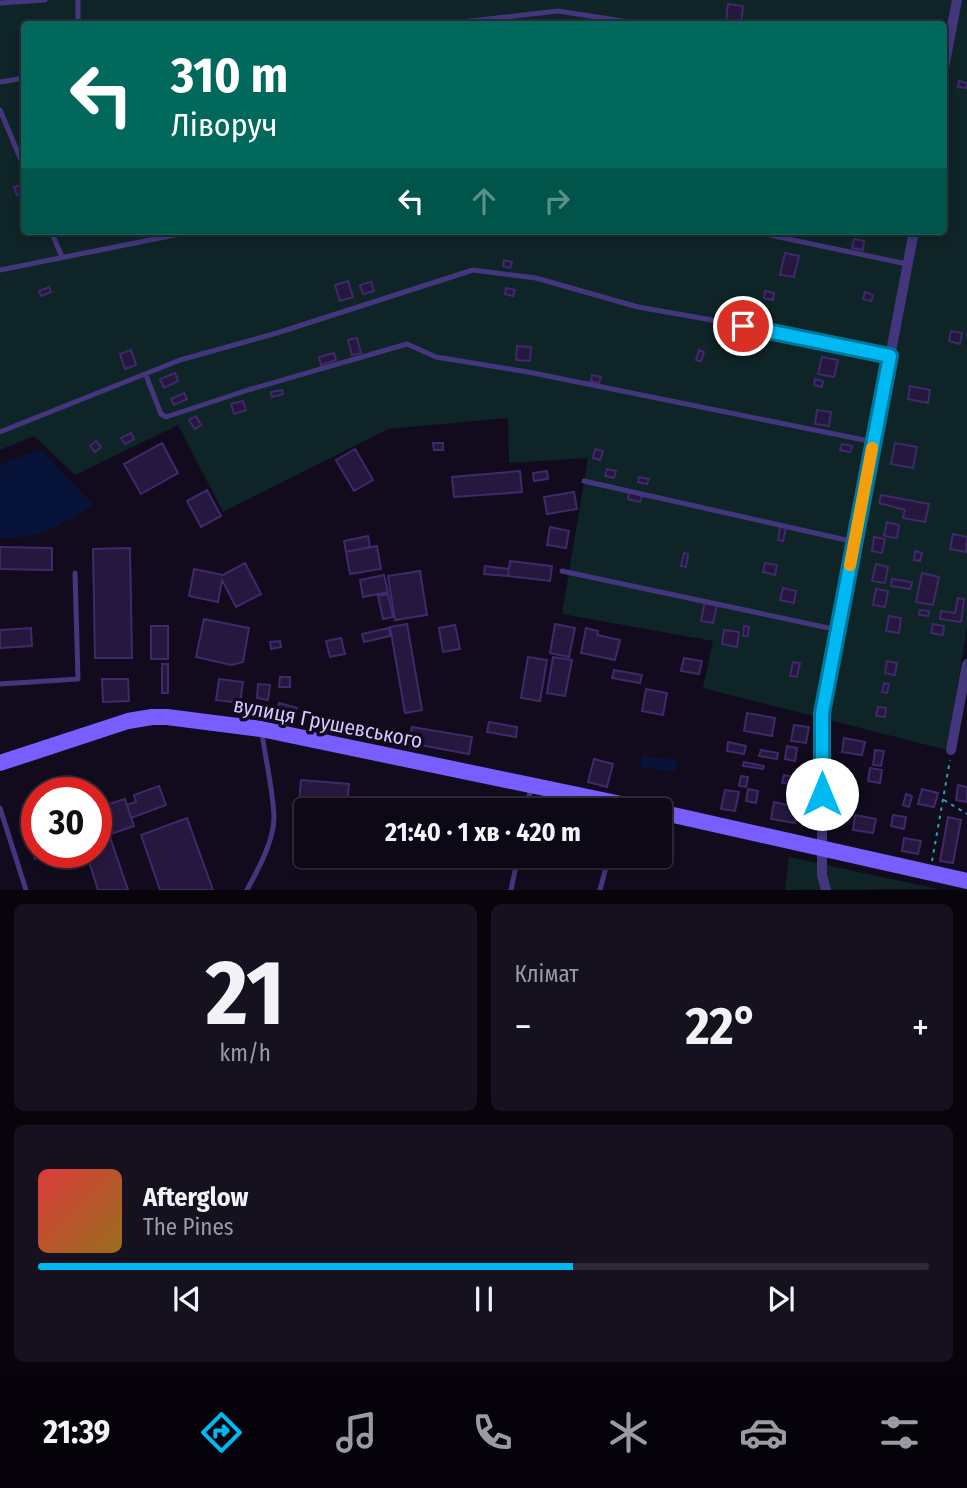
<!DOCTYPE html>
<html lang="uk">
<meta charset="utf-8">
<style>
body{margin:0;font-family:"Fira Sans Condensed",sans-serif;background:#16111f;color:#f1f3f6;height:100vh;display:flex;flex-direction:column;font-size:26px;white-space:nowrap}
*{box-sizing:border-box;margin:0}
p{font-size:23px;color:#9a9aa1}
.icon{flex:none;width:38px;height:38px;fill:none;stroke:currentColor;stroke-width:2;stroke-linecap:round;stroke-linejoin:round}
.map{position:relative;height:890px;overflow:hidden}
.drawer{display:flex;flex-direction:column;gap:14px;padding:14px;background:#07040c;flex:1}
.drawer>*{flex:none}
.banner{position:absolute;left:21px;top:21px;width:926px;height:214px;border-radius:7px;box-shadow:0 4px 10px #0003,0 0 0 2px #2d2935;background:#00695c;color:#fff;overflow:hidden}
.speed{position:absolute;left:21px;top:777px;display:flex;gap:14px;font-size:35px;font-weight:700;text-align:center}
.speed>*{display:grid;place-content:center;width:91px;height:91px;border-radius:50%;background:#0d0816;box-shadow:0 4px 10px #0003,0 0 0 2px #2d2935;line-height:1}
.speed .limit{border:10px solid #d22;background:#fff;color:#111}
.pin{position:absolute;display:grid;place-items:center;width:60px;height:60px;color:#fff;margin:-30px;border:4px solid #fff;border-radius:50%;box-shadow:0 2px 7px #0007}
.me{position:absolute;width:77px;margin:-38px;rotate:0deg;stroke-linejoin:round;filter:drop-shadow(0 0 5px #0008)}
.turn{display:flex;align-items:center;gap:24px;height:147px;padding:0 35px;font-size:32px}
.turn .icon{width:91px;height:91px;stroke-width:2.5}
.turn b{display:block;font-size:49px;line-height:60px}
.lanes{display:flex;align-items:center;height:66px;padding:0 35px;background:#0003;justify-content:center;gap:35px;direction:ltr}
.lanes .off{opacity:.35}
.big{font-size:52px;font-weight:700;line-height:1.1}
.drawer .tile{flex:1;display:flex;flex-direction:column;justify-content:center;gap:10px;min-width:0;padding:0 24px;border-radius:10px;background:#16111f}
.drawer .dial{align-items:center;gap:0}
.dial b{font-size:91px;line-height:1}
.song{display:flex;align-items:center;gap:21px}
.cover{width:84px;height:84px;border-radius:10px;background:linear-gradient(135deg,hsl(0 70% 55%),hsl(40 70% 35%))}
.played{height:7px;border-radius:4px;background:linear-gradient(90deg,#00b8f2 60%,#2d2935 60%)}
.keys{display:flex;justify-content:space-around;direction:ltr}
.heat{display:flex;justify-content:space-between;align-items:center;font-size:38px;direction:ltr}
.drawer .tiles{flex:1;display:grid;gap:14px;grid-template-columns:1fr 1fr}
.tile:last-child{grid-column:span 2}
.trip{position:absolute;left:294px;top:798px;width:378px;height:70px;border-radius:7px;background:#0d0816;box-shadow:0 4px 10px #0003,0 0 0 2px #2d2935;font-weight:700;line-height:70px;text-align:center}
.tab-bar{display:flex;height:112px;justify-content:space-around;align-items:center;background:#050309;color:#9a9aa1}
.tab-bar .icon{width:49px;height:49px}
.tab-bar .selected{color:#00b8f2}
.tab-bar b{font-size:32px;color:#f1f3f6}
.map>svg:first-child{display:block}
.green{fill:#0f2427;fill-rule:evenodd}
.water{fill:#081339}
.building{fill:#25173e;stroke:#3f296a;stroke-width:2}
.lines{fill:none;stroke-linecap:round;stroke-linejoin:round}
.path{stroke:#2ca3ae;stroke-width:2;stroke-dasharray:3.5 5;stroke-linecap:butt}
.lane{stroke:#43367c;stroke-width:5}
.street{stroke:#43367c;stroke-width:10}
.secondary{stroke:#795eff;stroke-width:16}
.route-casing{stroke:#00789d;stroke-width:18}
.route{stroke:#00b8f2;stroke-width:12}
.slow{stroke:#f59e0b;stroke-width:12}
.labels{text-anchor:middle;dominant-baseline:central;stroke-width:7;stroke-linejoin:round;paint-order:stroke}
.street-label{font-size:21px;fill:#d5c7ff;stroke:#110b1d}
</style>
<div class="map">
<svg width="967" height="890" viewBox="0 0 967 890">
<rect width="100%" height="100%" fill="#110b1d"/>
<path class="green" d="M0,0H967V627L947,750L703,688L713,641L562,614L588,458L509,463L508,418L388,429L223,512L178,425L75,475L34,436L0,450ZM24,24H943V231H24Z
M789,857L938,889L785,890Z"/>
<path class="water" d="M40,449L93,504C71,521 29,543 0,537V465Z
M642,756L677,760L676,772L641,767Z"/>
<path class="building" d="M728,4L743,6L741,24L726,22Z
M959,81L967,83V88L958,87Z
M23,185L24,193L17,195L14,187Z
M854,239L864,241L863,250L852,248Z
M785,253L799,256L794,277L780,275Z
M504,260L512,262L510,268L503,266Z
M348,281L353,297L340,301L335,285Z
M371,282L374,291L363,294L360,285Z
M49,287L51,292L41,296L39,291Z
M506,288L515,290L513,296L505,294Z
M765,291L774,293L773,300L764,298Z
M865,292L873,295L871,301L863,299Z
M951,331L962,333L960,344L949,341Z
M357,338L361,353L352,355L348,340Z
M517,346L531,347L530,361L516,360Z
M131,350L136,365L125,369L120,354Z
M699,350L704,352L701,361L696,360Z
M334,353L336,360L321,365L319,357Z
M822,357L838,360L834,377L818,374Z
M175,373L178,381L164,388L160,379Z
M592,375L601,377L599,383L591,381Z
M815,379L823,381L822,387L814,385Z
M910,386L930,390L928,403L908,399Z
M282,390L283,394L272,397L271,392Z
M184,393L187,399L174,405L171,399Z
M243,401L246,410L234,414L231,404Z
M817,410L831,412L829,426L815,424Z
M196,416L201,425L195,429L189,420Z
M131,433L134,439L125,444L121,438Z
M96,441L101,447L95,452L90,446Z
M162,443L178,473L141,494L124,464Z
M433,443H443V450H434Z
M895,443L917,447L913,468L891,464Z
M842,444L852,446L850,452L840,450Z
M355,449L373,480L354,491L336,460Z
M595,449L603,451L600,460L593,458Z
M607,469L616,471L614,478L605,476Z
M520,471L522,492L454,497L452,477Z
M547,471L548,479L534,481L533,473Z
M639,477L649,479L647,484L638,482Z
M207,490L221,516L201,527L187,501Z
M574,492L577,509L547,514L544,497Z
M629,492L642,496L640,502L628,499Z
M881,495L929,504L925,522L903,518L905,510L879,503Z
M887,522L899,525L897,538L884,536Z
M780,526L786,527L783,541L778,540Z
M550,527L569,531L566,548L547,545Z
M953,534L967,537L966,552L950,549Z
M368,536L370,547L346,552L344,541Z
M874,537L885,539L882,553L872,551Z
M377,546L381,569L350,574L346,552Z
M0,547L52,548V570L0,569Z
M130,548L132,658H95L93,549Z
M915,551L922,553L920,561L914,560Z
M684,553L688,554L686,567L681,566Z
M510,561L552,566L550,581L508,576Z
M245,563L261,594L236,607L222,580L218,602L189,596L194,569L223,575Z
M765,563L777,565L775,575L763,572Z
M876,564L888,567L885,583L872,581Z
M485,566L509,569L508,576L484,574Z
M420,571L427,615L395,620L388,576Z
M922,573L939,577L933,605L916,602Z
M384,575L388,592L363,597L360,580Z
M892,579L912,582L910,589L891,586Z
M783,588L796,591L794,603L780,600Z
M876,589L888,591L885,607L873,605Z
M388,594L393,617L383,619L378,596Z
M958,598L964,599L961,622L940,619L941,611L955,613Z
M705,602L717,604L713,623L701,621Z
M920,610L929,611L928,616L919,615Z
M889,616L901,618L899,633L886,631Z
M204,619L249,628L243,662L231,665L196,657Z
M407,624L422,710L405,713L390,627Z
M555,624L575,628L569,657L550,653Z
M933,624L944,626L943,635L931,633Z
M455,625L460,649L443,652L439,628Z
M151,626H168V659H151Z
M744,626L749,627L748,636H743Z
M31,628L32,646L0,648V630Z
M389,628L390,636L364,642L362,634Z
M586,628L598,631L597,635L620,640L615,660L581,653Z
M724,630L739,632L737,647L722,644Z
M341,638L345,654L330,657L326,641Z
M280,641L281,647L271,649L270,642Z
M528,657L547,660L540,701L521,698Z
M553,657L572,660L565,696L547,693Z
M684,658L702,661L699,674L681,671Z
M887,661L897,663L895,675L885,673Z
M793,662L800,663L797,677L790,676Z
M162,664H168V693H162Z
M614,670L642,675L640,683L612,678Z
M280,677H290V687H279Z
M102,679H128L129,701L103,702Z
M219,679L243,682L240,703L216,700Z
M884,683L889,684L887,693L882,692Z
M258,684L270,685L268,700L257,698Z
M646,689L667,693L663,715L642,711Z
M279,703L297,708L294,718L276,714Z
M878,707L886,708L885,717L876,716Z
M747,713L775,718L772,736L744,731Z
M489,722L517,727L516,737L487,732Z
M794,725L809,727L806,743L791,741Z
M412,727L472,737L469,754L409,743Z
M844,738L865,742L862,755L842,752Z
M728,742L746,746L744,754L727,751Z
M787,746L797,748L795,761L785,759Z
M761,750L778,753L777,759L759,756Z
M875,750L884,751L881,766L873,765Z
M594,759L613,764L607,787L588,782Z
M744,762L764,766L763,769L743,766Z
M870,768L882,770L880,783L868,781Z
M784,775L799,778L798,785L782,783Z
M741,776L748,777L746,787L739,786Z
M301,780L349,784L347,806L299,802Z
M958,785L967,787V802L956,800Z
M159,786L166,805L131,818L127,805L136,802L134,795Z
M748,789L758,791L756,803L746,801Z
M922,789L938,793L934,807L918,804Z
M725,790L739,792L735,811L721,809Z
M906,794L912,796L909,807L903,805Z
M125,799L134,826L96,839V808Z
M774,802L797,807L795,823L771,819Z
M855,815L876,819L873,833L853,830Z
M893,815L906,817L904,829L891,826Z
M948,817L961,820L953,863L940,861Z
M187,818L213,890H160L141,835Z
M37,829V852H56L35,859L26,833Z
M109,834L128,890H98L86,852H96V839Z
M904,838L921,841L918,854L902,851Z"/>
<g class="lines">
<path class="path" d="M944,800L967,814
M932,861L950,760"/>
<path class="lane" d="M78,0V24
M0,3L45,0
M444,24L558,11L642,24
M0,82L24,78
M0,110L24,167
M51,231L62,257
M750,231L907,264
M0,270L195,231
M147,378L161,414L166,417L248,390L407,344L436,357L528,372L874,442
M0,432L180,360L277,333L473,270L536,278L638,307L769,330L890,356
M584,481L855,542
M562,571L838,630
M0,684L78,679L75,573
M0,808L26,890
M526,810L531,788
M247,890C258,869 273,843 274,819C274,795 265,757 262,733
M511,890L518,856
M600,890L609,856"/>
<path class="street" d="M943,73L957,0
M951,750L967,664
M826,890L822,875V713L914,231"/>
<path class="secondary" d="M0,763L128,721L152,717H167L261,729L650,810
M660,812L967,881"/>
</g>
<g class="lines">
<defs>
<path id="route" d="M743,326L890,356L822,713V794"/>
</defs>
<use href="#route" class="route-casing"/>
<use href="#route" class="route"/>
<path class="slow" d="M850,565L872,448"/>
</g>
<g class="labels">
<g class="street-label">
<text transform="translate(328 723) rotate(11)">вулиця Грушевського</text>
</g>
</g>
</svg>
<div class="speed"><div class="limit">30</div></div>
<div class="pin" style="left:743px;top:326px;background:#d93025"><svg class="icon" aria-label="arrive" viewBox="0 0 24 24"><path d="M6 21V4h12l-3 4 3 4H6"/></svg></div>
<svg class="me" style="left:822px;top:794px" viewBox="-20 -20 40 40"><circle r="19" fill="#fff"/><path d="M0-13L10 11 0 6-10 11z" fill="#00b8f2"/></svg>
<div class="trip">21:40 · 1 хв · 420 m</div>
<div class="banner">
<div class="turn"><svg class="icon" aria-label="left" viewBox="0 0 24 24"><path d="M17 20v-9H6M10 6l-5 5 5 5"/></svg><div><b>310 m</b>Ліворуч</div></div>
<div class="lanes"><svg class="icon" aria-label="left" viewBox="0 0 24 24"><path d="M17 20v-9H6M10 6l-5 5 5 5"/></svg><svg class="icon off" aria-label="ahead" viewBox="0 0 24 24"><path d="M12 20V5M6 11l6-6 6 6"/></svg><svg class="icon off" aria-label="right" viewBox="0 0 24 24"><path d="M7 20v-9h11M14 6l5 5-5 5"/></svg></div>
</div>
</div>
<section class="drawer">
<div class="tiles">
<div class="tile dial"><b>21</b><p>km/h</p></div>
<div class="tile"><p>Клімат</p>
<div class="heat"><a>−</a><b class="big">22°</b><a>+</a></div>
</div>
<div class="tile">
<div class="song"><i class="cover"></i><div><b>Afterglow</b><p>The Pines</p></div></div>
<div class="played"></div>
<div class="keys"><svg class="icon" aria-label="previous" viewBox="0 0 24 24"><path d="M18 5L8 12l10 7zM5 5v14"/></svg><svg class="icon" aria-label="pause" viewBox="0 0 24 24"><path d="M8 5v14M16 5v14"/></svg><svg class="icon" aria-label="next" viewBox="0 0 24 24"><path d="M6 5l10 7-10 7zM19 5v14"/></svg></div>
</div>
</div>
</section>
<nav class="tab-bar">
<b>21:39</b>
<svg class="icon selected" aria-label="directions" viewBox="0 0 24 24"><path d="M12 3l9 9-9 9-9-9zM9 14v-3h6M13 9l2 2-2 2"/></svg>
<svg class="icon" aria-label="music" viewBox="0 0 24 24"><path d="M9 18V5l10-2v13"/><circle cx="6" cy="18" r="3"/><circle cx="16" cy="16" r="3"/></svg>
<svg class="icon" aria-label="phone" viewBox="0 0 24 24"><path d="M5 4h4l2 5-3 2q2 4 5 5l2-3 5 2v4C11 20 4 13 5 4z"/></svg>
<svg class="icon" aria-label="climate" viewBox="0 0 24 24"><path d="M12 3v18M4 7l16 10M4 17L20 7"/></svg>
<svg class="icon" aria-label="car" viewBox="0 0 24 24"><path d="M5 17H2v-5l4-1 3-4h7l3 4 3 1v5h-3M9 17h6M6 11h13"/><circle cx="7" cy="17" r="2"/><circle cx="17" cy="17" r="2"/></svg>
<svg class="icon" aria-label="filters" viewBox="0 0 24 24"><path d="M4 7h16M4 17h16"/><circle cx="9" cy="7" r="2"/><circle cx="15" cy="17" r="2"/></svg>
</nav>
